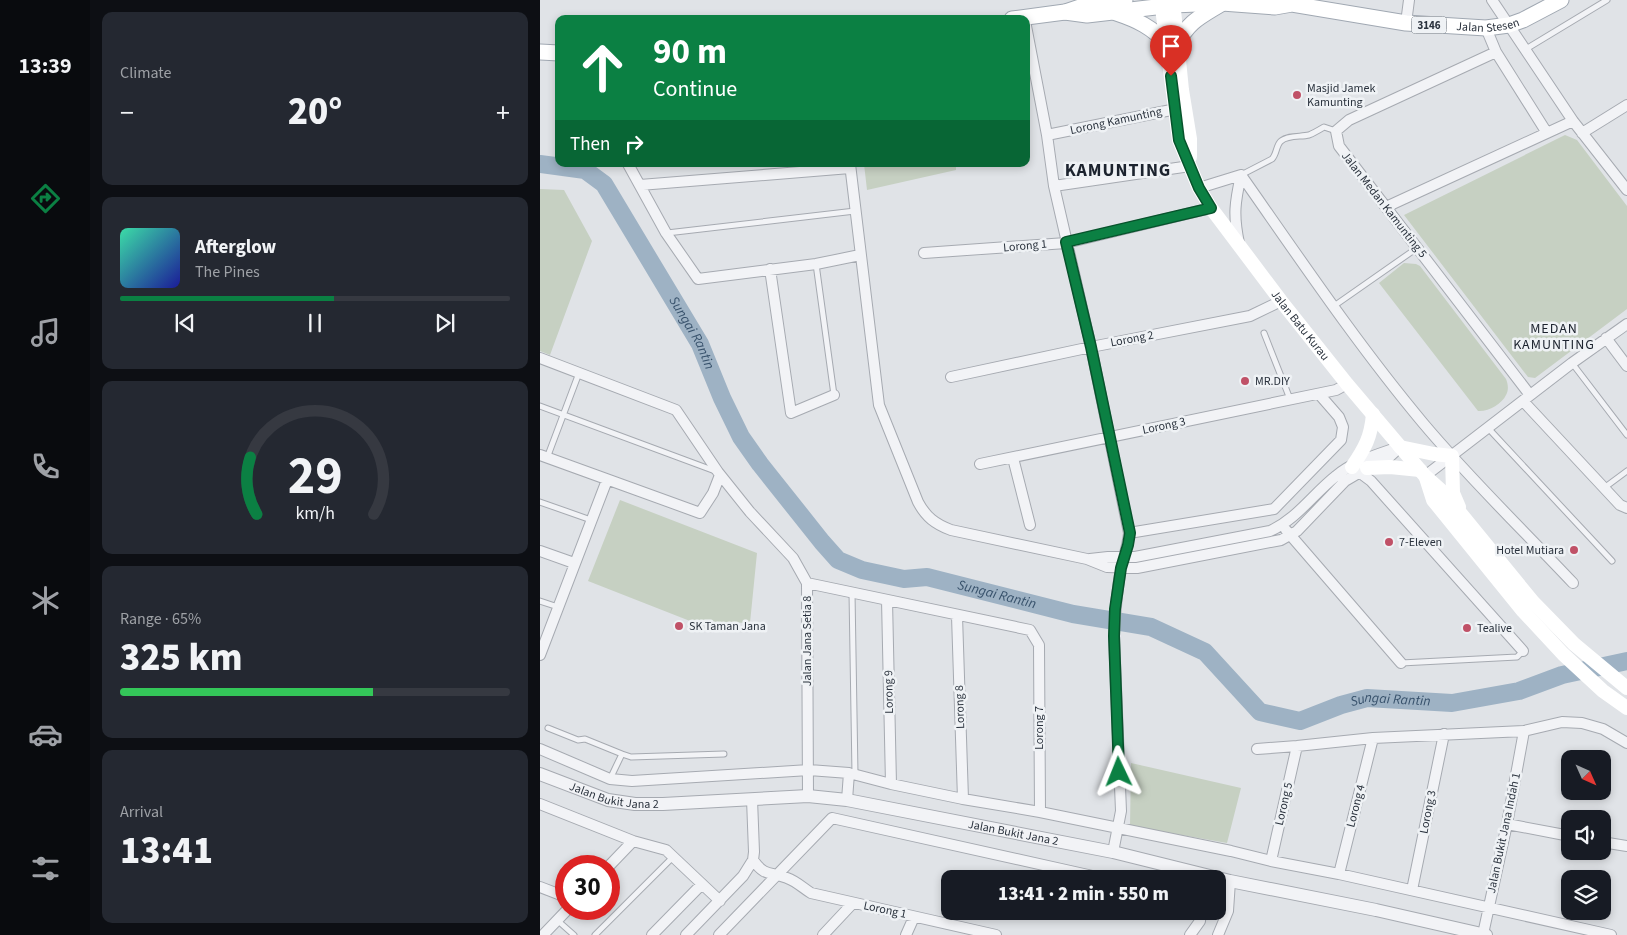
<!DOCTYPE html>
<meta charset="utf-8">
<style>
body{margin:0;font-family:"Source Sans 3",sans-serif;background:#242831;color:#f1f3f6;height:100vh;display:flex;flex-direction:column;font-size:19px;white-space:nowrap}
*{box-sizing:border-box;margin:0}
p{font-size:16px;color:#9ea1a6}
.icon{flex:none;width:28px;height:28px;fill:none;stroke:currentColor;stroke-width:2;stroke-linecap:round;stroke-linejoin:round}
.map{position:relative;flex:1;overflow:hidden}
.details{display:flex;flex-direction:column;gap:12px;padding:12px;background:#0d0f14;width:450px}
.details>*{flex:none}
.hud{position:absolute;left:15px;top:15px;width:475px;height:152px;border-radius:10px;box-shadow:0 2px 8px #0003;background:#0b8043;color:#fff;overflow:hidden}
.needle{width:32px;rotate:135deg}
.tools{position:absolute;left:1021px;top:750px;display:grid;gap:10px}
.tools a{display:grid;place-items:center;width:50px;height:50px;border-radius:10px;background:#171b24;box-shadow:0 2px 8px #0003;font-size:25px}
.speed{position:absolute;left:15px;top:855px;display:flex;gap:10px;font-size:25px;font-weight:700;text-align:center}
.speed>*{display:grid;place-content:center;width:65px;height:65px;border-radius:50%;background:#171b24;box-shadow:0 2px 8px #0003;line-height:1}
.speed .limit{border:8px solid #d22;background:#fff;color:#111}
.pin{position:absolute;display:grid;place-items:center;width:42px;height:42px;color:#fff;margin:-51px -21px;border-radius:50% 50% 50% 0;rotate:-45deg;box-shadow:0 0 5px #0007}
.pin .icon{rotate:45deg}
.me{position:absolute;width:55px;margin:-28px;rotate:358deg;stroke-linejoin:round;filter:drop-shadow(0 0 4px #0008)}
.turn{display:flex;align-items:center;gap:18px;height:105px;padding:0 15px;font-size:22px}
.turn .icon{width:65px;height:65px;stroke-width:2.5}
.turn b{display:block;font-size:35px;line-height:42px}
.then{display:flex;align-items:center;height:48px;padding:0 15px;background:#0003;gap:10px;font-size:19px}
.big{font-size:38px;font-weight:800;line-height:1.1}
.details .card{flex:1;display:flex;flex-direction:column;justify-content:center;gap:8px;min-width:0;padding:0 18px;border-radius:10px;background:#242831}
.details .dial{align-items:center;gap:0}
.dial svg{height:130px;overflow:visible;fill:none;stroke:#363941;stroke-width:7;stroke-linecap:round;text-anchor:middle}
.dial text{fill:#f1f3f6;stroke:none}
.song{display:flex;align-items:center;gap:15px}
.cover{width:60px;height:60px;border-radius:8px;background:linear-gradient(135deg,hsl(160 70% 55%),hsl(240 70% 35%))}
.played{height:5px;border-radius:2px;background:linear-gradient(90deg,#0b8043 55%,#363941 55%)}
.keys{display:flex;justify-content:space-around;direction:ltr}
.heat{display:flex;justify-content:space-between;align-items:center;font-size:28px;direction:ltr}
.charge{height:8px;border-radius:4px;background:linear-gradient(90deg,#34c759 65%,#363941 0)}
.trip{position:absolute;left:401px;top:870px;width:285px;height:50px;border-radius:10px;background:#171b24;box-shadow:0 2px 8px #0003;font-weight:800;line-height:50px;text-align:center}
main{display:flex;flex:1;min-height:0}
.tab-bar{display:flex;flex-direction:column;width:90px;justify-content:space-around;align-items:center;background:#090b0e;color:#9ea1a6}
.tab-bar .icon{width:35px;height:35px}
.tab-bar .current{color:#0b8043}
.tab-bar b{font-size:22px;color:#f1f3f6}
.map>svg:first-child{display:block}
.green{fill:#c6d0c2}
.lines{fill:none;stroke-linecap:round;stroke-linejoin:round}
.river{stroke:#9eb2c4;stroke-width:18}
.service-casing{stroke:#a6aab1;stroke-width:7}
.minor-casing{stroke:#a6aab1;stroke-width:12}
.tertiary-casing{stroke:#a6aab1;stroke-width:14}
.primary-casing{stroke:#a0a8b2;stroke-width:17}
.service{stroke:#f2f3f6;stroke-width:5}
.minor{stroke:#f2f3f6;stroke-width:10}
.tertiary{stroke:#f2f3f6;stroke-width:12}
.secondary{stroke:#fff;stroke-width:14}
.primary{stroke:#fff;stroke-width:15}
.route-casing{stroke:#07532c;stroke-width:12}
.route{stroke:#0b8043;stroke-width:9}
.poi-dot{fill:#c05167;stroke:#eff2f5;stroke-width:2}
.labels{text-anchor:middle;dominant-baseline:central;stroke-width:5;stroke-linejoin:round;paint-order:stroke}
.shield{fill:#eff2f5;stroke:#656c74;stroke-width:1}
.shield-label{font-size:11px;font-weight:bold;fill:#2a323d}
.street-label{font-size:12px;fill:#2a323d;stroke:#eff2f5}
.poi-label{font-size:12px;fill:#2a323d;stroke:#eff2f5;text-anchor:start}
.neighbourhood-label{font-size:14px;letter-spacing:1px;fill:#1c232e;stroke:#eff2f5}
.water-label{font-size:14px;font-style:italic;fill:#38526c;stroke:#eff2f5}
.district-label{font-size:18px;font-weight:bold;letter-spacing:1px;fill:#1c232e;stroke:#eff2f5}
</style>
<main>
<nav class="tab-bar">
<b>13:39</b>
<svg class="icon current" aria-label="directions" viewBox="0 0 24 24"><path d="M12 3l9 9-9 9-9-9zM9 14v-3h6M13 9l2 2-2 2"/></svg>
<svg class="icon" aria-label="music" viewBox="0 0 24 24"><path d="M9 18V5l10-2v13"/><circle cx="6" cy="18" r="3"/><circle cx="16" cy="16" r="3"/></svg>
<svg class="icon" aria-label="phone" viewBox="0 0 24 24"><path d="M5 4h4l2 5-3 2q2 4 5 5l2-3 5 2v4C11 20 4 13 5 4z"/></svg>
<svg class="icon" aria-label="climate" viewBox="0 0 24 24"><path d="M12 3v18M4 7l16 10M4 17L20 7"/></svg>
<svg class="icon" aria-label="car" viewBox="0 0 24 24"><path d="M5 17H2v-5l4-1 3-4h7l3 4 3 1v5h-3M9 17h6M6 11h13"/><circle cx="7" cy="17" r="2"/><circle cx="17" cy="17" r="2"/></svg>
<svg class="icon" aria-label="filters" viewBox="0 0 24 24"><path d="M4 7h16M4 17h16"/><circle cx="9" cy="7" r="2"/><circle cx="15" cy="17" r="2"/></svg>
</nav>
<section class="details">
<div class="card"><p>Climate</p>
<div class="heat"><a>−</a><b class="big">20°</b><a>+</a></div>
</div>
<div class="card">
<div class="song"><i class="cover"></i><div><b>Afterglow</b><p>The Pines</p></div></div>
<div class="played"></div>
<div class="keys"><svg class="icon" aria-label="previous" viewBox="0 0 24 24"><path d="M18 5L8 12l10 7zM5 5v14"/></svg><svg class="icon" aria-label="pause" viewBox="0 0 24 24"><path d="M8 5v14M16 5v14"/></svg><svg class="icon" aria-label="next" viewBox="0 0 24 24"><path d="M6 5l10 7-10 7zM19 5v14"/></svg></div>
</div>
<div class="card dial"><svg viewBox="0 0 100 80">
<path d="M14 69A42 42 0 1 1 86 69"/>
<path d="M14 69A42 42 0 0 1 10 34" stroke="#0b8043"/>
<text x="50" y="56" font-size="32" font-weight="700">29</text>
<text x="50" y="72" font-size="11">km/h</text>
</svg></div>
<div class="card"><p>Range · 65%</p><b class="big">325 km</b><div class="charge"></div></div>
<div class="card"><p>Arrival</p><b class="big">13:41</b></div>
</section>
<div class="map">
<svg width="1087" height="935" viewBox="0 0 1087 935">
<rect width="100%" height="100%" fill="#e0e3e7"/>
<path class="green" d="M1025,135L1037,140L1087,206V309L995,378L988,377L864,215Z
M324,164H416V170L327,190Z
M0,189L24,190L52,241L10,355L0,351Z
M864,263L876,264L880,266L966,379C968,384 969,390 966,395C962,404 948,412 938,411L839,283Z
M80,500L217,553L210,623L150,621L48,581Z
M591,763L701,788L687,843L590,826Z"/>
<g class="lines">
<path class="river" id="s1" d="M0,164L45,170L64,184L160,344L182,398L201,437L220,464L282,542L298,560L322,570L364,579L387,577L533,614L611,627L665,652L720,712L760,721L801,705L827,698L912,703L979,691L1022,675L1087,661"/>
<defs>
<path id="service" d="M986,49L1067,0
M701,175L732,159C737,154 736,145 741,141C748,135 761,137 769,135C774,133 779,130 784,127L796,131
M127,233L315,211
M276,264L294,395
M794,306L877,248
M724,333L750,399
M1032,363L1087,435
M0,406L175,471
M948,428L1072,561
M7,458L39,373
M1064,488L1087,471
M0,502L51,520
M312,593L315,774
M0,601L18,607
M861,663L977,657L983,651
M8,728L38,740L45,739L82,754L70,779
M82,754L91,757L184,754
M17,920L34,935
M55,935L133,857"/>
<path id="minor" d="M952,0L1033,121L1087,190
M866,23L869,0
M486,26L507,135L514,186L551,347L589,533C588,545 584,556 581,568C577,590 575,613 574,636L581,811L573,852
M946,28L956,52L1007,133
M956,52L809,120L796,131L799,146L990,395
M1042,133L1087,105
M507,135L641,108
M88,164L126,233L158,279L276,264L320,255
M310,164L339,405L378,502C386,517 395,524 411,530L547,559L567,567L597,568L741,540L757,531L805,481L827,468L847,459L860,447
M701,175C760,259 817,344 883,423C930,479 983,530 1033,583
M100,185L310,168
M514,186L650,166
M659,188L701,175
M846,207L1033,121
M699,243C693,215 695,202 701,175
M384,253L526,243L671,208
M230,269L251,413L294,395
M1066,338L1087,366
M0,358L136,410L178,472L210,512L253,558L267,583L268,796
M411,377L551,347L710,316L741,301
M983,401L1080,505L1087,508
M0,455L160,513L173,493L180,475
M473,458L490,525
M440,464L796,390L807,384
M819,472L831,481L983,651
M885,476L1032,363L1087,324
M746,530L861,663
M589,533L734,509L801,440L803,427L799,417L779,394
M0,551L34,563
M550,559L568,557H595L730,531C757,519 773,494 796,476C812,462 836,455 856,448
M267,583L490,630L499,645L500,812
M347,600L351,784
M417,616L423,799
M0,655L67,480
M0,749L70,779L92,781L269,770L309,773L351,784L423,799L500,812L691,851L731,861L799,874L1071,935
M717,749L757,746L833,738L984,731L1022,722L1042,723L1063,729L1087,743
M307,800L309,773
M0,804L93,841L126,850L180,901
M967,824L1030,836
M1062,842L1087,846
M213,860C226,878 230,871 247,878C256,881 263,888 271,893L456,935
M731,861L757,746
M69,866L93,841
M799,874L833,738
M0,887L26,897
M872,890L904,734
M943,934L967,824L984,731
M3,935L28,909
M112,935L162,884
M146,935L203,876L213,860L214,852L212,799
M179,935L292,818L566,879
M283,935L313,903
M366,935L374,917
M650,935L660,921L661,911
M678,935L688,911L690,881"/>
<g id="tertiary">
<path id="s2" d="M0,774L68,800L95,804H123L268,796L307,800L573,852L690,881L836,910L946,935"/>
</g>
<g id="primary">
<path id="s4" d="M525,12L547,15L633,5L682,3L735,7L752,4L866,23L946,28L969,25L983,20L1021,0"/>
<path d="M576,13C597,20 612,27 627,44"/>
<path d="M472,19L525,12L549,4L585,0"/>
<path d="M637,44C649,21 660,17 681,4"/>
<path d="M0,52L19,53"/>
</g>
</defs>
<use href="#service" class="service-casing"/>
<use href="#minor" class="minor-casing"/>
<use href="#tertiary" class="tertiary-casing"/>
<use href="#primary" class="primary-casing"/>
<use href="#service" class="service"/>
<use href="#minor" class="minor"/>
<use href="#tertiary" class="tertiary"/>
<g class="secondary">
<path id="s3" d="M621,0L639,140L659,188L671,208L741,301L807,384L885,476L904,493L993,602L1034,644L1087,688"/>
<path d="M633,0L642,90L650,139V157"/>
<path d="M860,447L894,454L912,456L913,493L919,507"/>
<path d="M812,467C825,448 831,437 833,414"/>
<path d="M827,468L850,467L880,470"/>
<path d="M886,478L893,500L983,611L1023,654L1063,691L1087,708"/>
</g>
<use href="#primary" class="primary"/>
</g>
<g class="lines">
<defs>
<path id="route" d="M579,772L574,636L575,609L581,568L588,545L590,533L551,347L526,242L671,208L659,188L639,140L631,76"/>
</defs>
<use href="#route" class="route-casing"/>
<use href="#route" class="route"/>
</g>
<g class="poi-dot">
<circle cx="757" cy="95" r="5"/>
<circle cx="705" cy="381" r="5"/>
<circle cx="849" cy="542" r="5"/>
<circle cx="1034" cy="550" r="5"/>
<circle cx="139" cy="626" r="5"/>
<circle cx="927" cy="628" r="5"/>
</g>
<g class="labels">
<rect class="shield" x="871.5" y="16.5" width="35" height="17" rx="4"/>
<g class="shield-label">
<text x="889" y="25">3146</text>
</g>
<g class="street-label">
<text stroke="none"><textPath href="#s4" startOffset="426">Jalan Stesen</textPath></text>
<text transform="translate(576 121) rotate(-12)">Lorong Kamunting</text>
<text transform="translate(844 205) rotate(52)">Jalan Medan Kamunting 5</text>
<text transform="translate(485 246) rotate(-5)">Lorong 1</text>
<text stroke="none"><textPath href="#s3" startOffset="364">Jalan Batu Kurau</textPath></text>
<text transform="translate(592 339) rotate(-11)">Lorong 2</text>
<text transform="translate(624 426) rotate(-12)">Lorong 3</text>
<text transform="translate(267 641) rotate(-90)">Jalan Jana Setia 8</text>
<text transform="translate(349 692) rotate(-91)">Lorong 9</text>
<text transform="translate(420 707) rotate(-92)">Lorong 8</text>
<text transform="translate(499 728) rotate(-90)">Lorong 7</text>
<text stroke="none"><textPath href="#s2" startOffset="78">Jalan Bukit Jana 2</textPath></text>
<text transform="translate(744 804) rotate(-77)">Lorong 5</text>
<text transform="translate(816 806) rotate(-76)">Lorong 4</text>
<text transform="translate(888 812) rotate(-79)">Lorong 3</text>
<text stroke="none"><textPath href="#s2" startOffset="482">Jalan Bukit Jana 2</textPath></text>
<text transform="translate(964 833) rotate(-78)">Jalan Bukit Jana Indah 1</text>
<text transform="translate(345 910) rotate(12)">Lorong 1</text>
</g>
<g class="poi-label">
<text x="767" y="88">Masjid Jamek<tspan x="767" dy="14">Kamunting</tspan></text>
<text x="715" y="381">MR.DIY</text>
<text x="859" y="542">7-Eleven</text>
<text x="1024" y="550" text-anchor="end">Hotel Mutiara</text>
<text x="149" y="626">SK Taman Jana</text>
<text x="937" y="628">Tealive</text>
</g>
<g class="neighbourhood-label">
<text x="1014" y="329">MEDAN<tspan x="1014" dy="16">KAMUNTING</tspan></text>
</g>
<g class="water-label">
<text stroke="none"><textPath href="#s1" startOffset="242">Sungai Rantin</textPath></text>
<text stroke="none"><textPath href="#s1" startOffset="678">Sungai Rantin</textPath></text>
<text stroke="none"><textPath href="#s1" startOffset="1112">Sungai Rantin</textPath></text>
</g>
<g class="district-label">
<text x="578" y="170">KAMUNTING</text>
</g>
</g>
</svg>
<div class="tools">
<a><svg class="needle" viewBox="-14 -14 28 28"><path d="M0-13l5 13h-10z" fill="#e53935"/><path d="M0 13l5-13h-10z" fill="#9ea1a6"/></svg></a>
<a><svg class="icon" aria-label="sound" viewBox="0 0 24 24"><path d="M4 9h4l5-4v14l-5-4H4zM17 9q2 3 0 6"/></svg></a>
<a><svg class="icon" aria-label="layers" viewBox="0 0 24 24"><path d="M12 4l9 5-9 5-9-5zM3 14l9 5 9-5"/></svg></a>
</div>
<div class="speed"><div class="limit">30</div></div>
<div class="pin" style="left:631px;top:76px;background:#d93025"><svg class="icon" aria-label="arrive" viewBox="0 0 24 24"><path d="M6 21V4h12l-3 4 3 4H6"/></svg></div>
<svg class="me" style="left:579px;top:772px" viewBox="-20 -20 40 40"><path d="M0-17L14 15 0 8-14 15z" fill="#0b8043" stroke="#fff" stroke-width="4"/></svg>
<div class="trip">13:41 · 2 min · 550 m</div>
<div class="hud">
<div class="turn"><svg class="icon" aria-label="ahead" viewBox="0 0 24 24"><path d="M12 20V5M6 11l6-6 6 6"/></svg><div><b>90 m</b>Continue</div></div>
<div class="then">Then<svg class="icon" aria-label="right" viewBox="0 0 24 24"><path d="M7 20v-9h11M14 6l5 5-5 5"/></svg></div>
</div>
</div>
</main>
